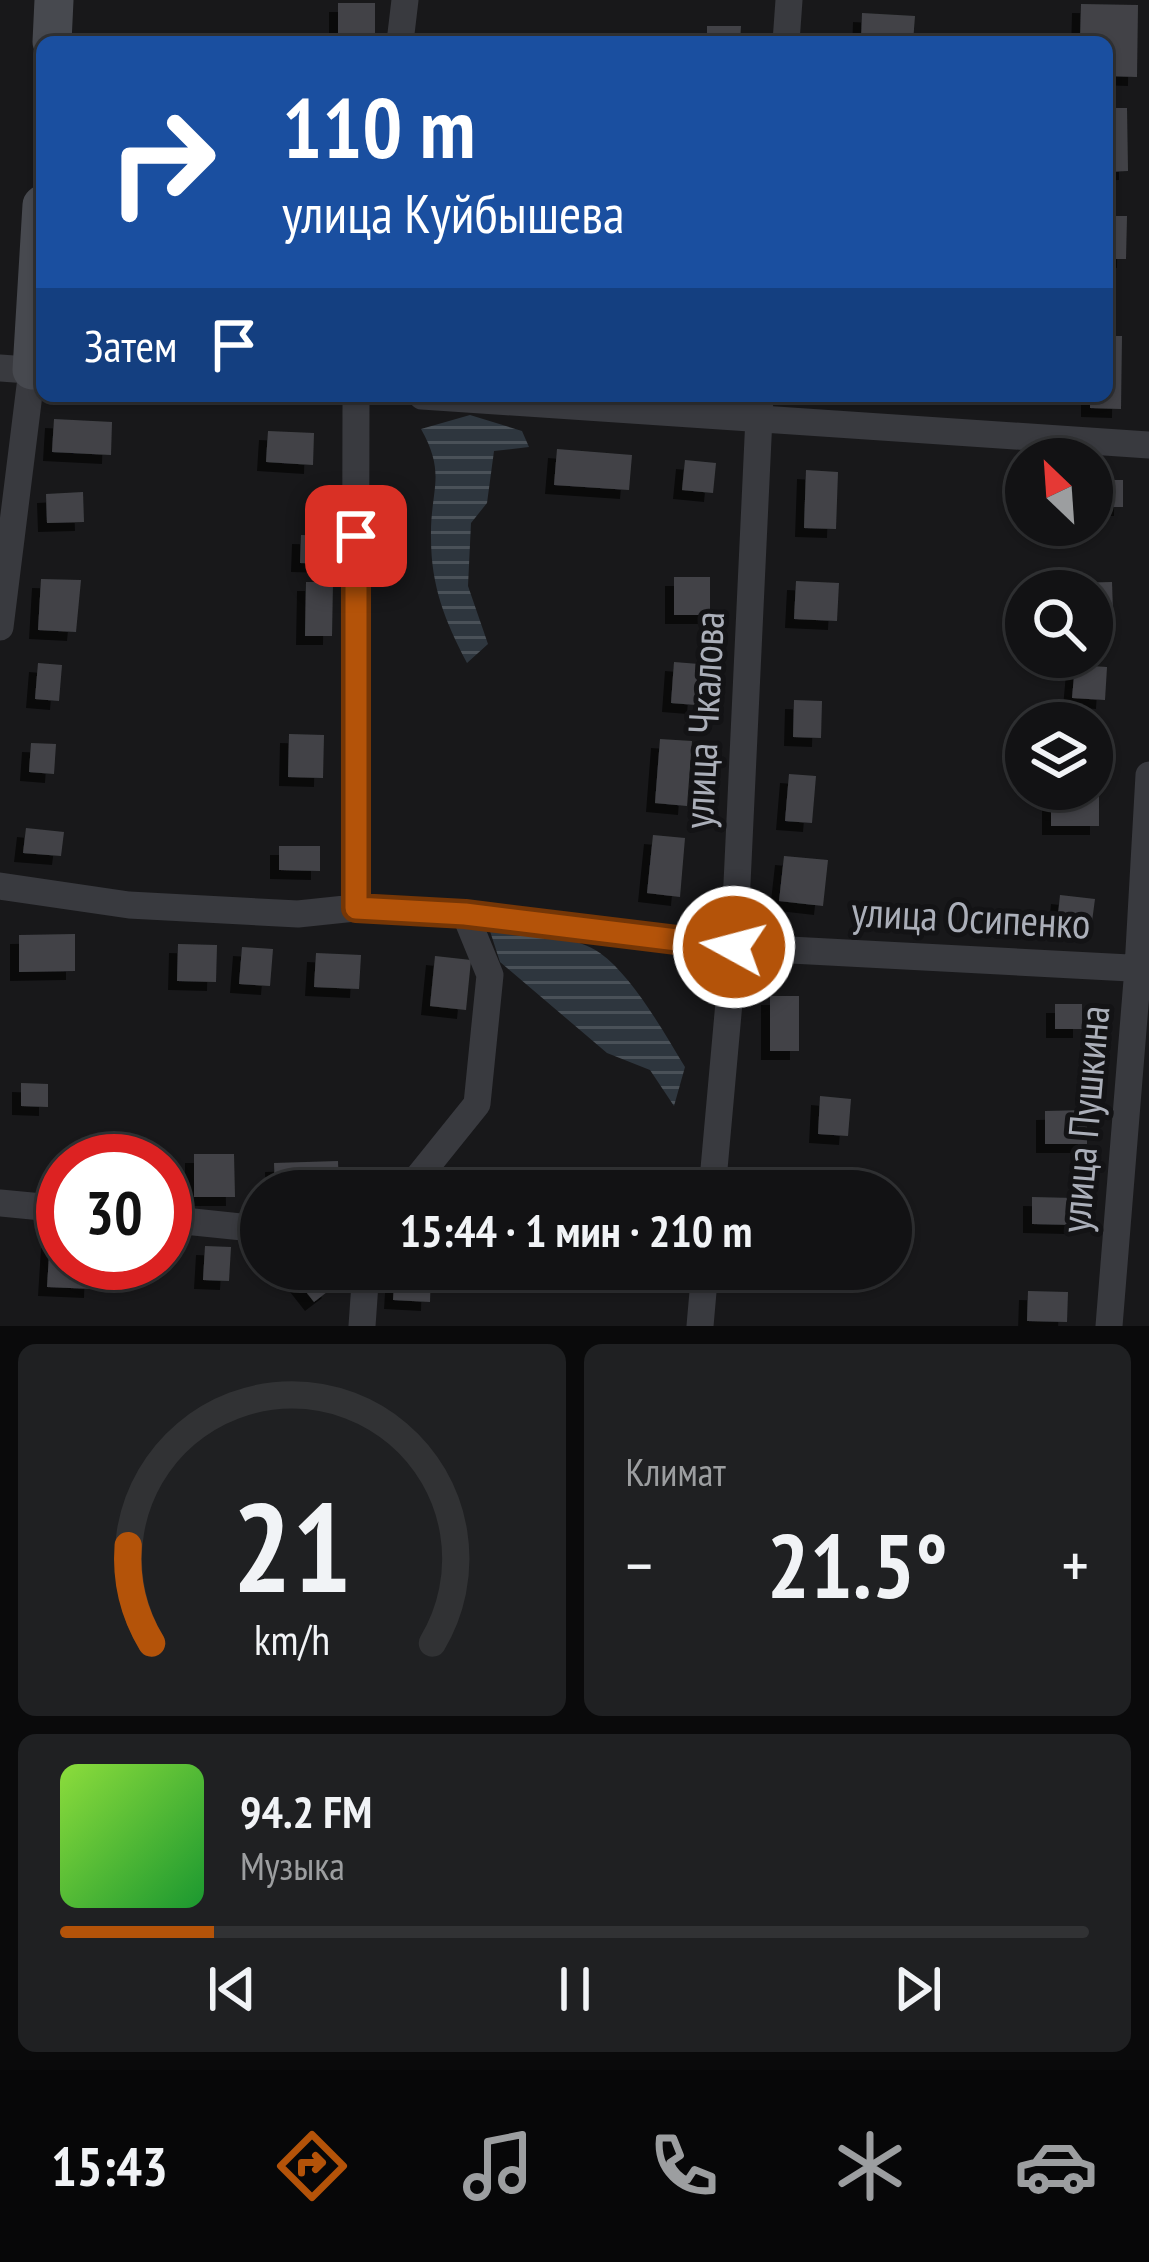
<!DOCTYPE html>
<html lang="ru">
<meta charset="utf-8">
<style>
body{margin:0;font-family:"PT Sans Narrow",sans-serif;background:#1f2022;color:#f1f3f6;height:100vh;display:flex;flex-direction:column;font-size:45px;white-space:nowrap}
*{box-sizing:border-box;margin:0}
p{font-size:39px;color:#9c9ea0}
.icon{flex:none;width:66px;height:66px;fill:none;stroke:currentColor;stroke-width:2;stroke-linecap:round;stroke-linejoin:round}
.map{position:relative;height:1326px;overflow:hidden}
.sheet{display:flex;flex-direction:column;gap:18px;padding:18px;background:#0a0a0b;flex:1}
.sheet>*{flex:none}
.hud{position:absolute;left:36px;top:36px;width:1077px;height:366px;border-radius:18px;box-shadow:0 3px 9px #0004,0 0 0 3px #313234;background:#1a4fa0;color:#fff;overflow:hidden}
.needle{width:78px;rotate:335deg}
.buttons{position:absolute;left:1005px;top:438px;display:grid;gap:24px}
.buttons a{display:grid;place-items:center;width:108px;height:108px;border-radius:50%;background:#121214;box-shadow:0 3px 9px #0004,0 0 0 3px #313234;font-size:60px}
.speed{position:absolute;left:36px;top:1134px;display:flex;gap:24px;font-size:60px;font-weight:700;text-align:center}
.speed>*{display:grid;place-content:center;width:156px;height:156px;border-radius:50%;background:#121214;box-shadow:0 3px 9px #0004,0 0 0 3px #313234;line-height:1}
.speed .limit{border:18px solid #d22;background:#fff;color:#111}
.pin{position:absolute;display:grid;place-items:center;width:102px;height:102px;color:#fff;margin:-51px;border-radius:24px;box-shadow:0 6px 18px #0006}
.me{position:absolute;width:132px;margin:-66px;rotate:277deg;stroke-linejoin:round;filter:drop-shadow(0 0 9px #0008)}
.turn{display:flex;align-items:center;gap:42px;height:252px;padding:0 48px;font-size:54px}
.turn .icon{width:156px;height:156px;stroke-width:2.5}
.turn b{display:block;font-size:84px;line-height:102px}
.then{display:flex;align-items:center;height:114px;padding:0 48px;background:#0003;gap:24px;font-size:45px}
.big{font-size:90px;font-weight:800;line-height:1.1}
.sheet .card{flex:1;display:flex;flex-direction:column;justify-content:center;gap:18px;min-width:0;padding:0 42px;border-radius:18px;background:#1f2022}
.sheet .dial{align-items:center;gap:0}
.dial svg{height:312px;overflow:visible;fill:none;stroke:#313234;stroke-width:7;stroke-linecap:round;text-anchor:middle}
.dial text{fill:#f1f3f6;stroke:none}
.song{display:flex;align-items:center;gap:36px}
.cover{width:144px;height:144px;border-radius:18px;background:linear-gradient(135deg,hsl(90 70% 55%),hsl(130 70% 35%))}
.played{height:12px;border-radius:6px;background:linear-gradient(90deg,#b45309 15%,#313234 15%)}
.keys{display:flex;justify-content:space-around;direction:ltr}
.heat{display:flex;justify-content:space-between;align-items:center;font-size:66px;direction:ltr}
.sheet .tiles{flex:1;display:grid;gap:18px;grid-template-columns:1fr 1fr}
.card:last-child{grid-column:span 2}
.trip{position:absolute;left:240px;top:1170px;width:672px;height:120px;border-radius:60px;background:#121214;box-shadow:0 3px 9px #0004,0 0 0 3px #313234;font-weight:800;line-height:120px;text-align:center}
.menu{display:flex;height:192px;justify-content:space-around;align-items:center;background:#070708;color:#9c9ea0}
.menu .icon{width:84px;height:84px}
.menu .active{color:#b45309}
.menu b{font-size:54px;color:#f1f3f6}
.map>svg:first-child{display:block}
.water{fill:url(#water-rules)}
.building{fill:#424347;filter:url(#shadow)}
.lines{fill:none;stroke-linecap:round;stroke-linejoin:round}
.street{stroke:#393a3f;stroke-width:27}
.secondary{stroke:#47494f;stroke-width:39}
.route-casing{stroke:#753606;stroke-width:30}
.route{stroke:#b45309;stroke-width:21}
.labels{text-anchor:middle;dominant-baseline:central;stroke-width:10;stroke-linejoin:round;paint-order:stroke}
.street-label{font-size:42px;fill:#abafb9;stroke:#131315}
</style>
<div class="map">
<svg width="1149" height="1326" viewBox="0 0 1149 1326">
<defs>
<pattern id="water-rules" width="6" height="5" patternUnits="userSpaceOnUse" patternTransform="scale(3)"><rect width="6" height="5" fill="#2e363e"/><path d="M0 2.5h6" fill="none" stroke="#4a5158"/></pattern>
<filter id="shadow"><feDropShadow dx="-9" dy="9" stdDeviation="0" flood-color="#0009"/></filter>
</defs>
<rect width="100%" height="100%" fill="#18181a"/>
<path class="water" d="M470,415L522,431L529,447L494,451L487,503L471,523L468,586L488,644L467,663C445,621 431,586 431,538C430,489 447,475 421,429Z
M489,928C520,931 574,935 600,953C633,977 663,1031 685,1067L674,1106L650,1070L607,1053L500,962Z"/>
<path class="building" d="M338,3H375V42H338Z
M1081,4L1138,5L1137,77L1107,76V42H1080Z
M862,13L915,16L913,42H861Z
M707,26H741L740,42H707Z
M1107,108H1127L1128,171L1107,172Z
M1107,216H1127L1126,259H1107Z
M1107,336H1122L1121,409L1090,408V396H1107Z
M54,419L112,422L111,455L52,452Z
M268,431L314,433L313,465L266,462Z
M557,449L632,455L629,490L554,485Z
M685,460L716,463L713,493L682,490Z
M806,470L838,472L836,529L804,528Z
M1092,480H1123V507H1092Z
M83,492L84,522L47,523L46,494Z
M301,535L336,536L335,564L300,563Z
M674,577H710V615H674Z
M41,579L81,580L76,632L38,630Z
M796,581L839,583L837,621L794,619Z
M306,582H333L332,636H305Z
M1112,582L1113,612L1092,613V591H1076L1075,583Z
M674,662L699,664L696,705L671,703Z
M38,663L62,665L59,701L35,699Z
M1075,665L1107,667L1105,700L1072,698Z
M794,700L822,701L821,738L793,737Z
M289,734L324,735L323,778L288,777Z
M660,739L692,741L687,806L655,803Z
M31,743L56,744L54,774L29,772Z
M789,774L816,776L812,823L785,821Z
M1051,789H1099V826H1051Z
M26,828L64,832L61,856L23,853Z
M653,835L685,838L680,897L647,893Z
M279,846H320V871L279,870Z
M784,856L828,860L823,906L779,901Z
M1060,895L1095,899L1091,929L1057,925Z
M75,934V971L19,972V935Z
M178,944L217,945L216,982L177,981Z
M242,947L273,949L270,986L239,984Z
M316,953L361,955L359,989L314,987Z
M435,956L471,960L466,1010L430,1006Z
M770,996H799V1051H770Z
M1055,1004H1082V1029H1055Z
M21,1083L48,1084V1107L21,1106Z
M820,1096L851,1099L848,1136L818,1134Z
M1087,1110V1144H1045V1111Z
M194,1154H234L235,1197H194Z
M338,1161L339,1191H275L274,1163Z
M880,1177L881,1191H852L851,1179Z
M1032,1197L1074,1198V1225L1032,1224Z
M50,1239L63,1240V1263H94L93,1289L47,1287Z
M205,1246L231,1247L229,1281L203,1280Z
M288,1269H315L331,1289L314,1302Z
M395,1269H431L430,1302L393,1300Z
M1028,1291L1068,1292L1067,1322L1027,1321Z"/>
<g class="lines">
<path class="street" d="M400,42L405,0
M786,42L789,0
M0,368L42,371
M422,396L1149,445
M0,627L32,370
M0,886L129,905L298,914L355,908L465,914L734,947L1149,969
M355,908L356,396
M407,1191L477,1104L490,975L465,914
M712,1191L734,947L760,396
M0,1203L63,1209
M165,1219L261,1229
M362,1326L366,1269
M700,1326L705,1269
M1109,1326L1138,968L1149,775"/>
<path class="secondary" d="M52,42L54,0
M32,370L42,205"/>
</g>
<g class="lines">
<defs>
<path id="route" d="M356,536V908L465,914L734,947"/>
</defs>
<use href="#route" class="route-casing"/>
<use href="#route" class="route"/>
</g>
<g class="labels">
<g class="street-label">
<text transform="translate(703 720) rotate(-87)">улица Чкалова</text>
<text transform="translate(971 917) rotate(3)">улица Осипенко</text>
<text transform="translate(1084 1119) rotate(-85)">улица Пушкина</text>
</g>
</g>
</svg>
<div class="buttons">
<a><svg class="needle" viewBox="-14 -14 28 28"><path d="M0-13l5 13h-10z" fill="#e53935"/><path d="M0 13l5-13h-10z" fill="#9c9ea0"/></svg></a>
<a><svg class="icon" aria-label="search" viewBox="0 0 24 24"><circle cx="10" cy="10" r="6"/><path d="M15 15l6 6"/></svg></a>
<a><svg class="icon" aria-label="layers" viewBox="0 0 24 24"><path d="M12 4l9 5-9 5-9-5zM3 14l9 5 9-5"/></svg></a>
</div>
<div class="speed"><div class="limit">30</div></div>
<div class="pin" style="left:356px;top:536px;background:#d93025"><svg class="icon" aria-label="arrive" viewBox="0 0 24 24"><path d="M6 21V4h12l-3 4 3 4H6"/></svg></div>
<svg class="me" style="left:734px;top:947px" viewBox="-20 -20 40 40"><circle r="17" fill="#b45309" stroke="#fff" stroke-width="3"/><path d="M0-11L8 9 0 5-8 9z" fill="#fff"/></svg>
<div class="trip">15:44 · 1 мин · 210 m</div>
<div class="hud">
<div class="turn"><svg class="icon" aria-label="right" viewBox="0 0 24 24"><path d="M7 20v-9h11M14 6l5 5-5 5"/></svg><div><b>110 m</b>улица Куйбышева</div></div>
<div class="then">Затем<svg class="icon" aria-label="arrive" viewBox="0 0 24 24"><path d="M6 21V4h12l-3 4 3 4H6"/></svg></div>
</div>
</div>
<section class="sheet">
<div class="tiles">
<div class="card dial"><svg viewBox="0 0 100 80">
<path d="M14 69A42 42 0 1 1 86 69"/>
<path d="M14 69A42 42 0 0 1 8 44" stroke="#b45309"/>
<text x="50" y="56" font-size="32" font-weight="700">21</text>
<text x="50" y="72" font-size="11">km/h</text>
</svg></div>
<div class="card"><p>Климат</p>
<div class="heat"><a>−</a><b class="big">21.5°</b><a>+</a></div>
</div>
<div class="card">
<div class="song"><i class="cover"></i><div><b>94.2 FM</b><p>Музыка</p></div></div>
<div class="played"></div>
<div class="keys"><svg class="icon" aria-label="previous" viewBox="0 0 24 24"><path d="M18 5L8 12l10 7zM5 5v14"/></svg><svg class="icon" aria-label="pause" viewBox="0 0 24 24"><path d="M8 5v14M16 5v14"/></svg><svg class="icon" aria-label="next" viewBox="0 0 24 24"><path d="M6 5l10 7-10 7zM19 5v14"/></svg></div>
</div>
</div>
</section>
<nav class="menu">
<b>15:43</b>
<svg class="icon active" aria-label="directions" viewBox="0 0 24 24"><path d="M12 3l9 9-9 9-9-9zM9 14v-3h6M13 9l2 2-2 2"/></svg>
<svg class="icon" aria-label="music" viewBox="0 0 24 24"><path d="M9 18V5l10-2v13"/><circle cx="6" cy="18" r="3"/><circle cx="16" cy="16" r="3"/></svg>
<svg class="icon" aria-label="phone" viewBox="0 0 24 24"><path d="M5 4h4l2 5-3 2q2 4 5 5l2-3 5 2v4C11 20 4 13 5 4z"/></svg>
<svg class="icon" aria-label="climate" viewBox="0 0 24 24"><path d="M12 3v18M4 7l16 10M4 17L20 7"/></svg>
<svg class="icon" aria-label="car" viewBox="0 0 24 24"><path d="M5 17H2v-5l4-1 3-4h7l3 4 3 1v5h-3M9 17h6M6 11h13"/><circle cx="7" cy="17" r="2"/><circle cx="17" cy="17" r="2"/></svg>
</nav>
